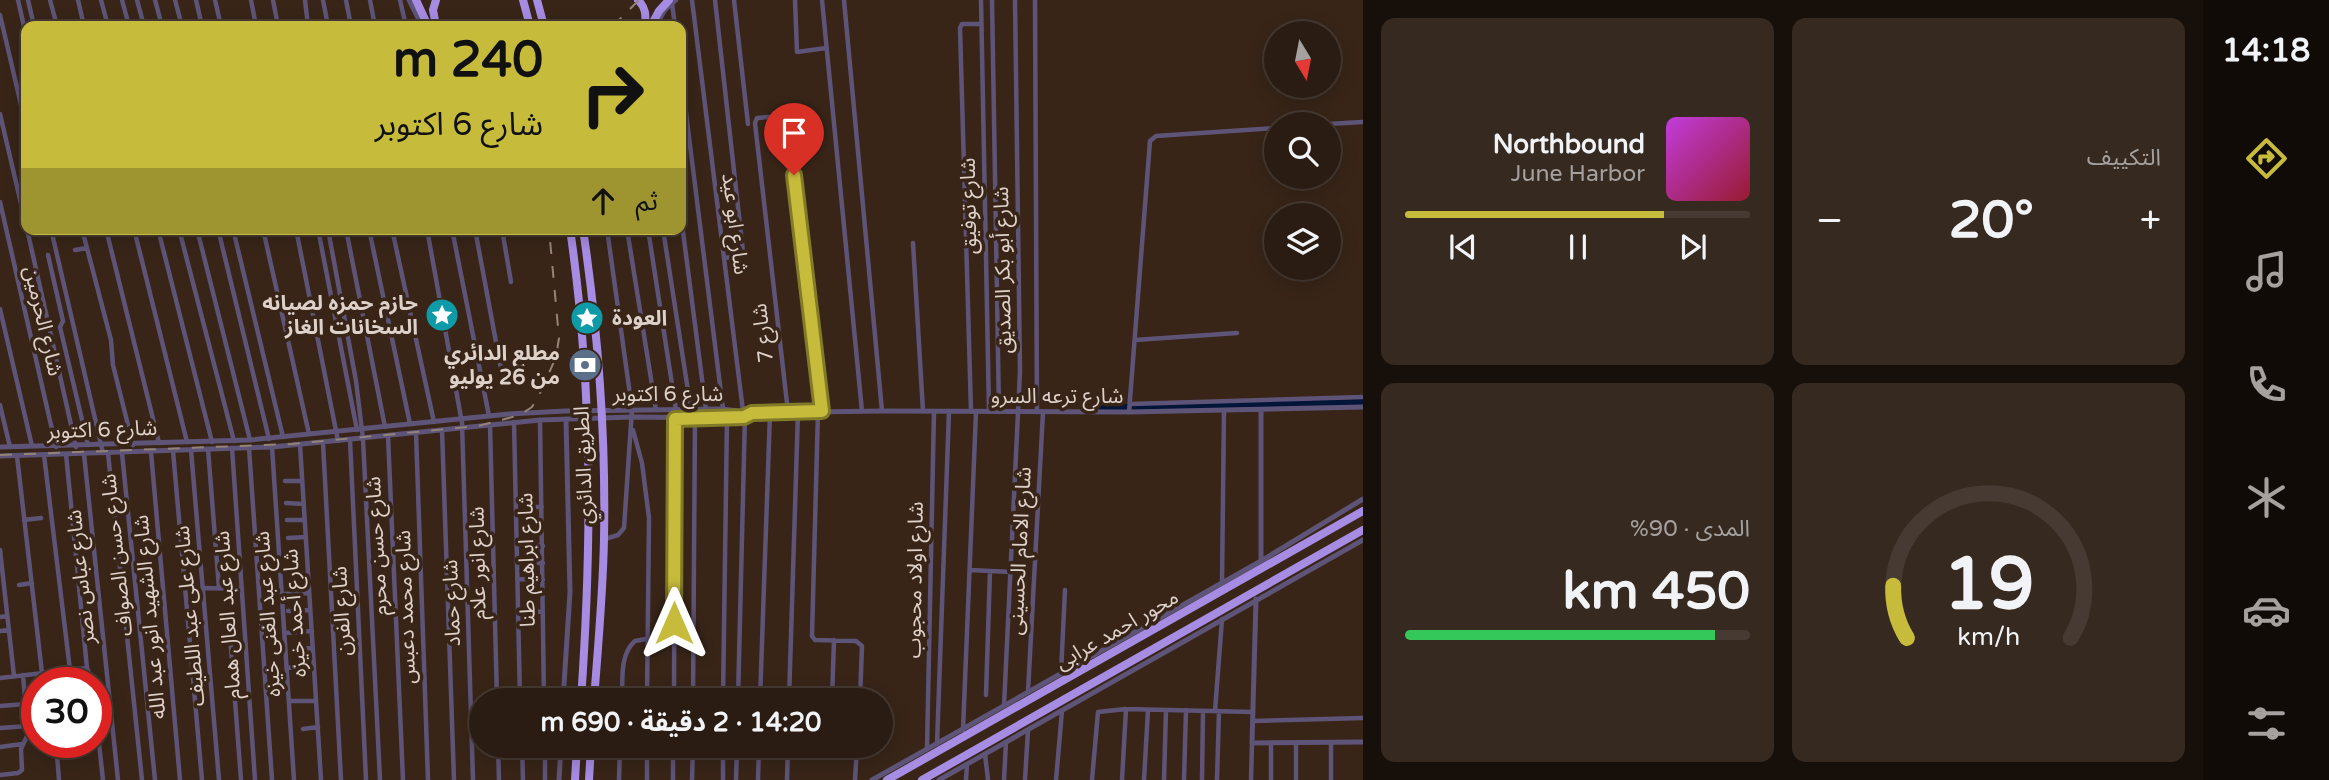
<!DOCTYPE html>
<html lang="ar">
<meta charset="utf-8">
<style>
body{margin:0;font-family:"Varela Round","Noto Sans Arabic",sans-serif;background:#362920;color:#f1f3f6;direction:rtl;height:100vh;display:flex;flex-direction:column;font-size:26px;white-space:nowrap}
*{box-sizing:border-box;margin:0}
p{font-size:23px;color:#a5a19f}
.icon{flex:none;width:38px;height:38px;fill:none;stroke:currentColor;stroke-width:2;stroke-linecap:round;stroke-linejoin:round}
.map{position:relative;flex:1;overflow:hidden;direction:ltr}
.side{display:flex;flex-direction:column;gap:18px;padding:18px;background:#170f0a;width:840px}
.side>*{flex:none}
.hud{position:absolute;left:21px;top:21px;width:665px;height:214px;border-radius:14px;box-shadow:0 4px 18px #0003,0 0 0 2px #463a32;direction:rtl;background:#c7bb3c;color:#111;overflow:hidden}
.needle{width:46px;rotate:170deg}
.controls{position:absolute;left:1264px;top:21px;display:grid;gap:14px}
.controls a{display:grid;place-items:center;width:77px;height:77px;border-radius:50%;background:#2a1c12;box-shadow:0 4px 18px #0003,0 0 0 2px #463a32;font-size:35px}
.speed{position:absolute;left:21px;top:667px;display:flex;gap:14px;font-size:35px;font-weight:700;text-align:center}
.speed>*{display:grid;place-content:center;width:91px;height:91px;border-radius:50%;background:#2a1c12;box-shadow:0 4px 18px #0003,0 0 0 2px #463a32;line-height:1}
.speed .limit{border:10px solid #d22;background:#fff;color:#111}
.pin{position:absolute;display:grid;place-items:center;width:60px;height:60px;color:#fff;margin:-72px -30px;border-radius:50% 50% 50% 0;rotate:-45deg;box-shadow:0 0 7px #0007}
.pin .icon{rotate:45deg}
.me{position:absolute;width:77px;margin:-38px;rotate:0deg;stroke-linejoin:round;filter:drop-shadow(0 0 5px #0008)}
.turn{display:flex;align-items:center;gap:24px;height:147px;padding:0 28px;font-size:32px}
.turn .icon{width:91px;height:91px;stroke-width:2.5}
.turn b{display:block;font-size:49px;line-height:60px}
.then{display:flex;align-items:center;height:66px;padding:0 28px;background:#0003;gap:14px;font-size:26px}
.big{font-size:52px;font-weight:700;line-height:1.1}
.side .tile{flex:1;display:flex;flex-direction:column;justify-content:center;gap:10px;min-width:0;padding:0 24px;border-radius:14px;background:#362920}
.side .dial{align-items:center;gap:0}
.dial svg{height:182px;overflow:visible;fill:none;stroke:#463a32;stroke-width:7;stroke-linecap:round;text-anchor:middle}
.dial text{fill:#f1f3f6;stroke:none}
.song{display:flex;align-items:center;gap:21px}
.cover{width:84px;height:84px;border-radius:10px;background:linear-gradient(135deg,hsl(290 70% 55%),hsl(350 70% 35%))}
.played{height:7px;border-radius:4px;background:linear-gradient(90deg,#c7bb3c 75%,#463a32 75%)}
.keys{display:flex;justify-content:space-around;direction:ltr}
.heat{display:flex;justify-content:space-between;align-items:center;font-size:38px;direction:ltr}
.charge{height:10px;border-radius:5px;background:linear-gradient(90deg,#34c759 90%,#463a32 0)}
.side .tiles{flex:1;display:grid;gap:18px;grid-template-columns:repeat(2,1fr)}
.trip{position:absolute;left:469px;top:688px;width:424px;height:70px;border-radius:35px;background:#2a1c12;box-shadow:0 4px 18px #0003,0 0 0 2px #463a32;font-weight:700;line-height:70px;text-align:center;direction:rtl}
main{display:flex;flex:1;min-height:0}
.tab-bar{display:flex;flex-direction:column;width:126px;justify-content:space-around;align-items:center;background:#110b07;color:#a5a19f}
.tab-bar .icon{width:49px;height:49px}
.tab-bar .active{color:#c7bb3c}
.tab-bar b{font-size:32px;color:#f1f3f6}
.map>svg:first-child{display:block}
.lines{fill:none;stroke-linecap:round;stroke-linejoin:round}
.canal{stroke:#001538;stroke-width:6}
.minor{stroke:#5e5477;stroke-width:4.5}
.tertiary{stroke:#5e5477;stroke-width:5}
.motorway{stroke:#a78ce3;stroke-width:8}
.rail{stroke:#938379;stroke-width:2;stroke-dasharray:12 12;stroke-linecap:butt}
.route-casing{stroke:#817a27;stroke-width:18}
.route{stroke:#c7bb3c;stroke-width:12}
.labels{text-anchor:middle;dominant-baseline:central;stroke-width:7;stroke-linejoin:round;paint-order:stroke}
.street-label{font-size:21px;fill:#ded1c9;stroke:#382518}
.poi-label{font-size:21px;font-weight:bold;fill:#ded1c9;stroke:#382518;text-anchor:end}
</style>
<main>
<nav class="tab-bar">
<b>14:18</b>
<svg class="icon active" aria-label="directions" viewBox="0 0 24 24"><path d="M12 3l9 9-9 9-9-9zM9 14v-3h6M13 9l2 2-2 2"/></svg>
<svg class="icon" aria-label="music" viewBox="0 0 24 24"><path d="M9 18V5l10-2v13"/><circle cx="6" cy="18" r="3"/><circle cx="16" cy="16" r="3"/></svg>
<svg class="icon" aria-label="phone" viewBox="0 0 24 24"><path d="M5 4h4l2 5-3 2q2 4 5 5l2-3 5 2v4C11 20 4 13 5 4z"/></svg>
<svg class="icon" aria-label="climate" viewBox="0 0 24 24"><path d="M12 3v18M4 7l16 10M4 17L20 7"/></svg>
<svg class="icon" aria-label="car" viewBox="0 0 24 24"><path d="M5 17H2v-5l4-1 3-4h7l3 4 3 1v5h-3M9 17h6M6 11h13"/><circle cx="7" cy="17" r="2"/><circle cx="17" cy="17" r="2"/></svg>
<svg class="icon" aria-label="filters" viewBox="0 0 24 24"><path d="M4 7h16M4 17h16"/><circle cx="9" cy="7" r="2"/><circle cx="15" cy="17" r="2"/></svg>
</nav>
<section class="side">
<div class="tiles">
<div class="tile"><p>التكييف</p>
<div class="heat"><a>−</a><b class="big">20°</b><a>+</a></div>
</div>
<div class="tile">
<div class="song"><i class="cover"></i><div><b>Northbound</b><p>June Harbor</p></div></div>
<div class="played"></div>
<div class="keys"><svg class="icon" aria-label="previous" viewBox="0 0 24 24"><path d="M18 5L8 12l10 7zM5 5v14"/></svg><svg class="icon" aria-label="pause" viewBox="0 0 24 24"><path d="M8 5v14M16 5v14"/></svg><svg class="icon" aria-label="next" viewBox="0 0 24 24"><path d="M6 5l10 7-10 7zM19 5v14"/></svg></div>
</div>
<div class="tile dial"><svg viewBox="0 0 100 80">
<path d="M14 69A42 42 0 1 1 86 69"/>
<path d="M14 69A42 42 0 0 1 8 46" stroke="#c7bb3c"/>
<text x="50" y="56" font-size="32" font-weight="700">19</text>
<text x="50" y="72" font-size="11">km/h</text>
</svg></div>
<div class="tile"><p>المدى · 90%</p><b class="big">450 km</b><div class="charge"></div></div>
</div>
</section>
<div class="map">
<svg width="1363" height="780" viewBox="0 0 1363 780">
<rect width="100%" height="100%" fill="#382518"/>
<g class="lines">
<path class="canal" d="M1135,407L1363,402
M1091,408L1127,407"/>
<path class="minor" d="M18,0L26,35
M28,0L34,26
M50,0L57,26
M78,0L84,26
M101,0L108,26
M122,0L129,26
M137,0L144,26
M155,0L162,26
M175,0L182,26
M196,0L202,26
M215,0L221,26
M251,0L256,26
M273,0L278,26
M305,0L308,26
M323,0L328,26
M346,0L351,26
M370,0L375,26
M400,0L406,26
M692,0L743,411
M715,0L743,252L740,256L724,258
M734,0L748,124
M795,0L797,52L826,48
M822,0L862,411
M844,0L882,411
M981,0L989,412
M992,0L999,412
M1035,0L1037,412
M672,3L675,26
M0,15L26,126
M656,26L665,10L676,0
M681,73L723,409
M0,114L26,225
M1328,124L1363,122
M0,202L56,447
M681,216L706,410
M27,229L76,447
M51,229L103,453
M82,229L111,340L113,365L133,445
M106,229L159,443
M134,229L187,442
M158,229L212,442
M179,229L234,441
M197,229L250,440
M218,229L269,439
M233,229L283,437
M263,229L309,434
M296,229L338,441
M318,229L357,430
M328,229L356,381L363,439L380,780
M346,229L385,427
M369,229L410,424
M392,229L434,422
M427,229L462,423L473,780
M452,229L489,416
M475,229L501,369
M502,229L511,282
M627,229L656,410
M648,229L676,410
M663,229L691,410
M66,230L69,229
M913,243L923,411
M75,250L87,248
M48,255L63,321L60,327L88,445
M0,309L32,446
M1135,340L1237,333
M1130,404L1363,397
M0,405L10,447
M818,411L812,636L815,640L856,641L862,646L860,700
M971,411L960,28L962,24H981
M788,412L755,123L757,118L782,116L786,118L788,123L822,411
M1129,412L1150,141L1156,136L1276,128
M540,420L544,700
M514,422L520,700
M490,425L497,700
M442,430L454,780
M633,430L642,463L649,518L647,700
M416,433L428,780
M388,436L403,780
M350,440L366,780
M323,443L341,780
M300,445L321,780
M272,447L294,780
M232,448L255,780
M249,448L272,780
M208,449L219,588
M191,450L219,780
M173,451L202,780
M151,452L180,780
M108,453L142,780
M122,453L155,780
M66,454L87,668L93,682
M84,454L118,780
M44,455L70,670
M17,456L42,673
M285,481H302
M286,503L304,504
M527,507H542
M24,520L41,518
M287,520H305
M530,530H542
M288,538L306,537
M605,539L618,535L624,528L632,409L607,229
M528,545L543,546
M0,550L14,676
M530,563H543
M970,570L1011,572
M517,579L543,580
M1222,583L1224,410
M19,585L32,583
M205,588L242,589
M283,594L309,593
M288,611L310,610
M527,611L543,612
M0,617L7,616
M229,621L241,780
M0,631L9,630
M285,633L312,631
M295,649L313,648
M287,668L314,665
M51,672L52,682
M1061,673L1065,590
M23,675L28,734
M0,678L87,668
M1028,692L1043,412
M986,695L990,571
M622,700C623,681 619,655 635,641L646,639
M674,700L675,419
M693,700L695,418
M723,700L727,418
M738,700L745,415
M760,700L770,413
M789,700L798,412
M832,700L834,640
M289,701H316
M0,706L26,704
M1004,706L1020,371L1015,0
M1215,711L1222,619
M96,716L103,780
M1253,721L1363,718
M0,728L28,726
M303,729L318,727
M963,730L976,412
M56,742L59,780
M1296,743V780
M937,744L949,411
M498,746L499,780
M522,746L523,780
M545,746V780
M647,746V780
M0,747L22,744
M927,749L934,411
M985,754L988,780
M0,775L18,773L22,770L21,749L28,734L37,733
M619,780L620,746
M673,780V746
M692,780L693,746
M723,780V746
M736,780L737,746
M758,780L759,746
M787,780L788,746
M855,780L857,746
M966,780L967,764
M1004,780L1006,742
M1025,780L1028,730
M1056,780L1062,711
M1092,780L1098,712L1126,709L1253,712
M1122,780L1126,709
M1144,780L1148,710
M1164,780L1166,710
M1184,780L1186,710
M1202,780L1203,711
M1217,780L1219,711
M1251,780L1252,743
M1271,780V743
M1331,780V743"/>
<path class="tertiary" d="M409,0L422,26
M0,447L250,440L509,414L565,411L723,409L752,413L882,411L1129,412L1363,407
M0,456L272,447L540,420L632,417L727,418L745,417L752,413
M1261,561V410
M1256,599L1252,743L1363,742
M563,700L570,592L566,419
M559,780L561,746
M872,780L1261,561L1363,499
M939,780L1363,540"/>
<path class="motorway" d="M416,0L428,26
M436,0L433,10L436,26
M523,0L530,26
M537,0L544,26
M638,0C646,8 646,15 645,26
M651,26L659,11L669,0
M570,229C593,386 592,542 581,700
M583,229C598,331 606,436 604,539C603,593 598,647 594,700
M575,780L577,746
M589,780L591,746
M887,780L1363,511
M922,780L1363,530"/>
<path class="rail" d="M613,26L639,0
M0,455L292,444L478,426L520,415L532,407L541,391L556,357L559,338L549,229"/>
</g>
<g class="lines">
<defs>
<path id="route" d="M674,623L675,419L744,417L752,413L822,411L794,175"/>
</defs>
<use href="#route" class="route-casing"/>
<use href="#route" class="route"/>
</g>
<defs>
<symbol id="sight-disc" viewBox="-11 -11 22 22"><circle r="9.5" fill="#0f9aa8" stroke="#382518"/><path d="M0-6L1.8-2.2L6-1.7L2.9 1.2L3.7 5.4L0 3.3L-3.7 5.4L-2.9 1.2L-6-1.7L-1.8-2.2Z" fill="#fff"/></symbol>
<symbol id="bank-disc" viewBox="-11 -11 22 22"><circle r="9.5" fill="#5c6f8a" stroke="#382518"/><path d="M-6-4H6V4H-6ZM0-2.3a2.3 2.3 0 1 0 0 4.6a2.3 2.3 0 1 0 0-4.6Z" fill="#fff"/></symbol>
</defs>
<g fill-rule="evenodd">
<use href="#sight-disc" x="423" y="296" width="38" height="38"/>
<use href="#sight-disc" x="568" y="299" width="38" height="38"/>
<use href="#bank-disc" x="566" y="346" width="38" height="38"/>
</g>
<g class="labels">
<g class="street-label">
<text transform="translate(969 206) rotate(-91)">شارع توفيق</text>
<text transform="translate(735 224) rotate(83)">شارع ابو عيد</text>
<text transform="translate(1003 270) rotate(-91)">شارع أبو بكر الصديق</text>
<text transform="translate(43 321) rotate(77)">شارع الحرمين</text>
<text transform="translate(763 333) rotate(-97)">شارع 7</text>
<text x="668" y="394">شارع 6 اكتوبر</text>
<text x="1057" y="396">شارع ترعه السرو</text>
<text transform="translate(102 430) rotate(-2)">شارع 6 اكتوبر</text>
<text transform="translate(584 465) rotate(-92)">الطريق الدائري</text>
<text transform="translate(377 546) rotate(-93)">شارع حسن محرم</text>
<text transform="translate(1020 551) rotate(-87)">شارع الامام الحسينى</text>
<text transform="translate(117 555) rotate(-96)">شارع حسن الصواف</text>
<text transform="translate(527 560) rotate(-91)">شارع ابراهيم طنا</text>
<text transform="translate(478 563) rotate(-91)">شارع انور علام</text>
<text transform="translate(81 577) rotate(-96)">شارع عباس نصر</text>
<text transform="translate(915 580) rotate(-89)">شارع اولاد محجوب</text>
<text transform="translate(452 603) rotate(-92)">شارع حماد</text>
<text transform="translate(406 607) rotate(-92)">شارع محمد دعبس</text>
<text transform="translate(342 611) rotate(-93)">شارع الفرن</text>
<text transform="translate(295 613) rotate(-94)">شارع أحمد خيزه</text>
<text transform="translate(268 614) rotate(-94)">شارع عبد الغنى خيزه</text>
<text transform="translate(228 615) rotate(-94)">شارع عبد العال همام</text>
<text transform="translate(190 616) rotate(-95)">شارع على عبد اللطيف</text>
<text transform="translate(150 617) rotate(-95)">شارع الشهيد انور عبد الله</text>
<text transform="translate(1117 630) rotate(-30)">محور احمد عرابى</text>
</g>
<g class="poi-label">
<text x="418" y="303">حازم حمزه لصيانه<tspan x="418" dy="24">السخانات الغاز</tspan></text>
<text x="612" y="318" text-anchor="start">العودة</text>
<text x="560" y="353">مطلع الدائري<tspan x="560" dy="24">من 26 يوليو</tspan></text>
</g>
</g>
</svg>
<div class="controls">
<a><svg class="needle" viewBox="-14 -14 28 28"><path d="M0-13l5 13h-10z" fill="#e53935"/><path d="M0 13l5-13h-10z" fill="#a5a19f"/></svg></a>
<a><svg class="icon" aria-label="search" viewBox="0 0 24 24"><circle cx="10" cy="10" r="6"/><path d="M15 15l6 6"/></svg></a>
<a><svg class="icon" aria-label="layers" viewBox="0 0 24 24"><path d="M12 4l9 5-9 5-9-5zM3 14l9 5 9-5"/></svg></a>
</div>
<div class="speed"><div class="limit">30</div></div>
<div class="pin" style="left:794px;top:175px;background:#d93025"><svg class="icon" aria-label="arrive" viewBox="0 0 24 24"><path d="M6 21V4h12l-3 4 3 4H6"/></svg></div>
<svg class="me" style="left:674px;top:623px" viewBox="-20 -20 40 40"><path d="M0-17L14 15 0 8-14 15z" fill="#c7bb3c" stroke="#fff" stroke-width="4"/></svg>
<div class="trip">14:20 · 2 دقيقة · 690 m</div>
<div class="hud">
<div class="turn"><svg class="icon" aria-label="right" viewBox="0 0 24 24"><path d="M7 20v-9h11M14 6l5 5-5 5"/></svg><div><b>240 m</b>شارع 6 اكتوبر</div></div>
<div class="then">ثم<svg class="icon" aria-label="ahead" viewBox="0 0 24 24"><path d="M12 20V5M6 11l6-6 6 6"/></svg></div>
</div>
</div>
</main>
